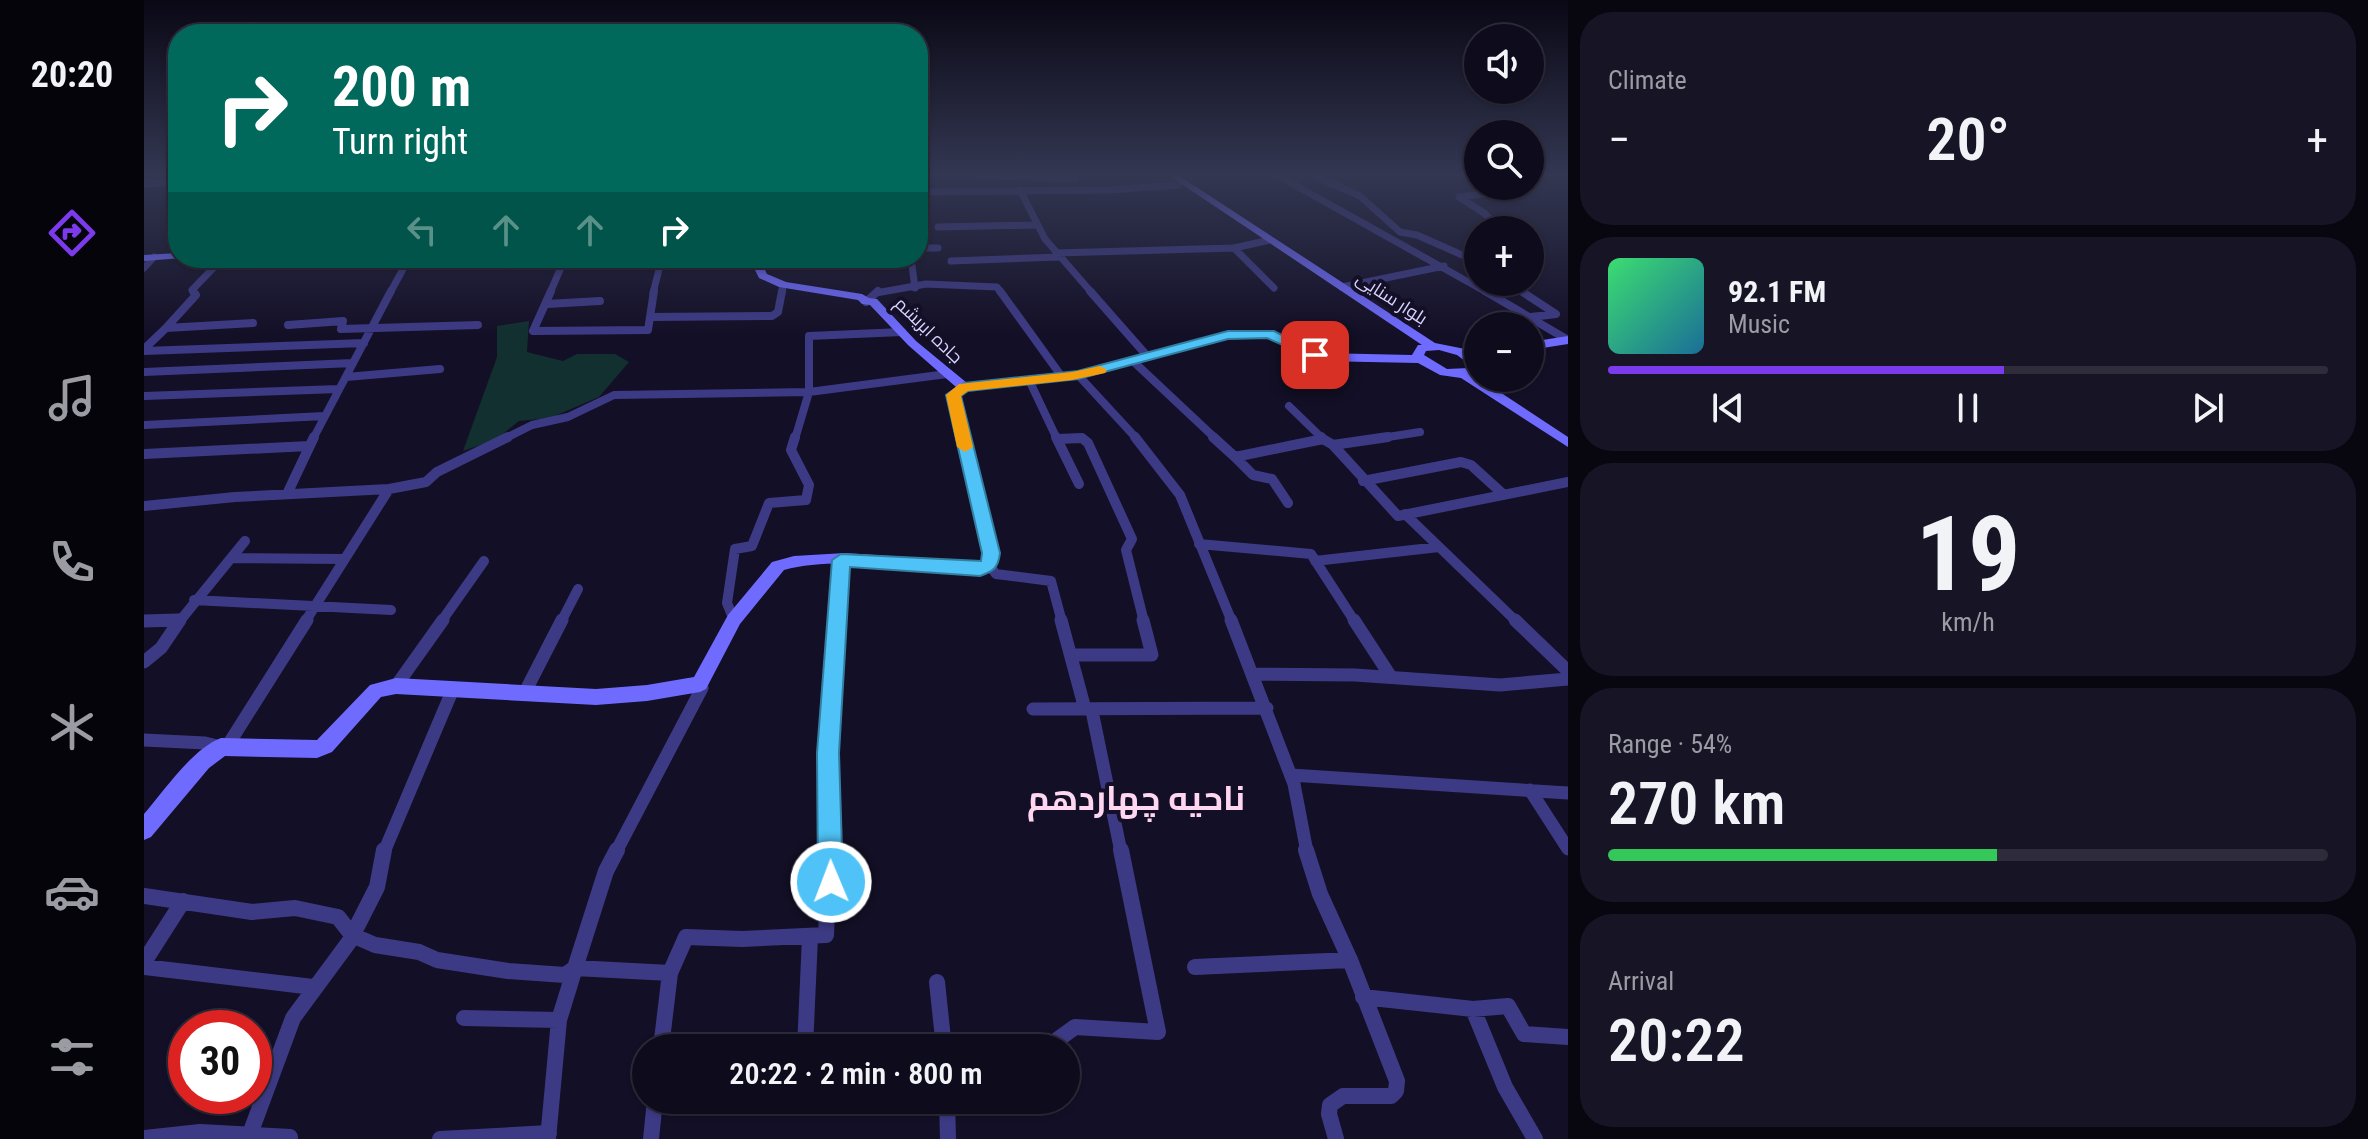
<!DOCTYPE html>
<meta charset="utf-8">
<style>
body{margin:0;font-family:"Roboto Condensed",Cairo,sans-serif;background:#171425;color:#f1f3f6;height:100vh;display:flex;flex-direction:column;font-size:30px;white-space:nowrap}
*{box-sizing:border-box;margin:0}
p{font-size:26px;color:#9b9ba3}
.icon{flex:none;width:44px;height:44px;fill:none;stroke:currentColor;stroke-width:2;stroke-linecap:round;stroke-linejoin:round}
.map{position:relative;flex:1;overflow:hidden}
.drawer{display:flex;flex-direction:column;gap:12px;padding:12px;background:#08060f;width:800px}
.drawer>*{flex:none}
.hud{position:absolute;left:24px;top:24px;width:760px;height:244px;border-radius:32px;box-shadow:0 2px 6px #0004,0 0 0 2px #2e2b3b;background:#00695c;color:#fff;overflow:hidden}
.buttons{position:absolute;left:1320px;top:24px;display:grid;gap:16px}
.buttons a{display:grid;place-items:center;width:80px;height:80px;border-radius:50%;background:#0e0b1c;box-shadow:0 2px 6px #0004,0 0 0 2px #2e2b3b;font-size:40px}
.speed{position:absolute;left:24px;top:1010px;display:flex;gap:16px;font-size:40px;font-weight:700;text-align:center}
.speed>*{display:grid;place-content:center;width:104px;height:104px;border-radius:50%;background:#0e0b1c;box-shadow:0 2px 6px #0004,0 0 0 2px #2e2b3b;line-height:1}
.speed .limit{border:12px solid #d22;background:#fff;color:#111}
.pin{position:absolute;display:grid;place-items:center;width:68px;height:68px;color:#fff;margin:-34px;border-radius:16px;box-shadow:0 4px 12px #0006}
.me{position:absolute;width:88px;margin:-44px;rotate:359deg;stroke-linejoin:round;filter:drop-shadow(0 0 6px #0008)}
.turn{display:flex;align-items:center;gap:28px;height:168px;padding:0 32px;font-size:36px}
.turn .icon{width:104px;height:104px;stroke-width:2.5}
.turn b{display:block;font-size:56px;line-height:68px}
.lanes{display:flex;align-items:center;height:76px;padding:0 32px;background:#0003;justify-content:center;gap:40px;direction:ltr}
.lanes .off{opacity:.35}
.big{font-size:60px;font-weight:600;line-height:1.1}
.drawer .card{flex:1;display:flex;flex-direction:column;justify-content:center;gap:12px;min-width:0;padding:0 28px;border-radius:32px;background:#171425}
.drawer .dial{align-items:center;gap:0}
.dial b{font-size:104px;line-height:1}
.song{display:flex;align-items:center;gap:24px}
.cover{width:96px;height:96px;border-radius:12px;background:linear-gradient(135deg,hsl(140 70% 55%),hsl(200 70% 35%))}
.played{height:8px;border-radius:4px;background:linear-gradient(90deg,#7c3aed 55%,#2e2b3b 55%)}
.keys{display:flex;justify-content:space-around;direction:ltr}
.heat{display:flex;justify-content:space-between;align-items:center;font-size:44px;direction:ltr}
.charge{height:12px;border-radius:6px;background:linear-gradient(90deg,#34c759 54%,#2e2b3b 0)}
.trip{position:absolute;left:488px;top:1034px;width:448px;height:80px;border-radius:40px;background:#0e0b1c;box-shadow:0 2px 6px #0004,0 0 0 2px #2e2b3b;font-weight:600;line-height:80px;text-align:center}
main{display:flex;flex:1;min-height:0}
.menu{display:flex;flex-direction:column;width:144px;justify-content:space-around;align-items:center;background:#06040b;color:#9b9ba3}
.menu .icon{width:56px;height:56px}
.menu .on{color:#7c3aed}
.menu b{font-size:36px;color:#f1f3f6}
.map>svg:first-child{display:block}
.green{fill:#12302f}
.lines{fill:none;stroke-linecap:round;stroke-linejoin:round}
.street-far4{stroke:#3d3a85;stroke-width:7}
.street-far3{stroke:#3d3a85;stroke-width:8}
.street-far2{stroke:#3d3a85;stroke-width:10}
.street-far1{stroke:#3d3a85;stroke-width:13}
.street{stroke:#3d3a85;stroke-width:16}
.secondary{fill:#6f6bff;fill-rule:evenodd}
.route{fill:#4fc3f7;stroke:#337fa1;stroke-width:2}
.slow{fill:#f59e0b}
.labels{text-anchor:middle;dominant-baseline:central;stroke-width:8;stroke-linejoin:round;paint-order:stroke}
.far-street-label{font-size:18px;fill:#d9d4ff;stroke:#130f26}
.near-district-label{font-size:34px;font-weight:bold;fill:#ffd6f0;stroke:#130f26}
</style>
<main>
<nav class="menu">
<b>20:20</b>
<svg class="icon on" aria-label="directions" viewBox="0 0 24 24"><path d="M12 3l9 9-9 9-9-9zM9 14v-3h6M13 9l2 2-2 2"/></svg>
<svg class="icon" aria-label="music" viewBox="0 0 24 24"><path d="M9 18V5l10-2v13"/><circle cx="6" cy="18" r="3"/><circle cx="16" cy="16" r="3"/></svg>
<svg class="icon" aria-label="phone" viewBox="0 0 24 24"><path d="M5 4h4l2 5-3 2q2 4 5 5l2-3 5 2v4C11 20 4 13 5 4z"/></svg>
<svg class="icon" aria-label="climate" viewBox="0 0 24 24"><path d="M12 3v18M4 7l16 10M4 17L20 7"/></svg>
<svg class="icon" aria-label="car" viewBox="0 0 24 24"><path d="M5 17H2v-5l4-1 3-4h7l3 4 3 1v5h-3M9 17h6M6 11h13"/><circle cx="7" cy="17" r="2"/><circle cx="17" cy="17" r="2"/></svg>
<svg class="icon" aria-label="filters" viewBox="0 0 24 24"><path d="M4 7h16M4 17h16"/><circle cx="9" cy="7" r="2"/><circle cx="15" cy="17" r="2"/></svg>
</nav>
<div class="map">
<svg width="1424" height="1139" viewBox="0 0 1424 1139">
<rect width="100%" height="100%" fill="#130f26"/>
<path class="green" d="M385,321L383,352L419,361L433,354H471L485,362L455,397L406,418L375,421L351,440L319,451L353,357V326Z"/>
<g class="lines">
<path class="street-far4" d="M830,175L931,179
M1133,175L1344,293
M1168,175L1216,196L1256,232L1273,235L1334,262
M0,184L34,182
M774,184L778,175
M1351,186L1345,188L1353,192L1315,197L1340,213L1357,230
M876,190L901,239L948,293
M774,192L964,190L1034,185
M794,227L892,225
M774,248H794
M1090,248L1130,288
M912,253L1090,248L1126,240
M767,258L771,288
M807,261L915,257
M0,268L10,257
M1364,282L1380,293
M1198,287L1300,266
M50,293L48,290L79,258
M246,293L265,258
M406,293L421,258
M509,293L518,258
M638,293L639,285
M732,293L782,284L853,287L857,293"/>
<path class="street-far3" d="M407,291L389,331L504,330L510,291
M856,291L918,377
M946,291L1004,357
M1341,291L1424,340
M1377,291L1412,314L1387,317
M722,302L734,291
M403,304L456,301
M506,317L628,316L634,312L638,291
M144,325L199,321L197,329L334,325
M22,328L52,295L49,291
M0,349L22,328L109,323
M0,351L220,343
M990,362L1072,439
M0,372L209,363
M934,375L993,439
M202,377L296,369
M885,380L913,439
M0,396L195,389
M1145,406L1179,439
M0,425L180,416
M169,439L247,291
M360,439L388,425L424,417L470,395L665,392L803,374
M651,439L665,392V336L758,332
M920,439H939
M1231,439L1276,432"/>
<path class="street-far2" d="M912,437L935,484
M991,437L1036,495L1088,622
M1069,437L1091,457L1179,439L1189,445L1254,516L1424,482
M1177,437L1179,439
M913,439L938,438L944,443L988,539L982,550L1000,622
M1189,445L1244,437
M0,454L165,446
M1091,457L1109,475L1128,479L1144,503
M1219,481L1317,462L1327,465L1360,495
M143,494L170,437
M0,506L91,497L245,489
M1261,514L1373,622
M1055,544L1167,554L1211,622
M89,558L200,559
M1171,561L1295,547
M845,565L852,574L907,581L918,622
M50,600L247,610
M590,620L583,603L591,549L608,546L625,503L662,500L665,485L647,450L651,437
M0,621L34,620
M35,622L101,541
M161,622L245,489L282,482L293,472L364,437
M297,622L340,561
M417,622L434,589
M693,622L697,560"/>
<path class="street-far1" d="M917,620L941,709
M1087,620L1150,784L1163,852
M1210,620L1247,677
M1371,620L1424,671
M0,621L34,620
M927,655H1008L999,620
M0,662L17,648L36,620
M1108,674L1211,675L1356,685L1424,679
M252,686L299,620
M381,692L418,620
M889,709L1123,708
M948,711L977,852
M0,740L61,743L77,747
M84,745L163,620
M1147,775L1424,793
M1386,790L1424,849
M240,852L309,689
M472,852L558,688L556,684
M686,852L684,753L693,620"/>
<path class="street" d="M473,850L462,871L431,968L526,973L517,1048
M1162,850L1176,894L1206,960L1253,1081L1252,1091L1247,1096H1199L1186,1105L1185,1114L1192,1139
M0,896L108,912L151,908L194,917L208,935L231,945L275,952L293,960L364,971L421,975L431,968
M0,962L39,901
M0,967L169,987
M1051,967L1206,960
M526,973L542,937L598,939L682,935L686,850
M793,982L800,1048
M1219,997L1329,1009L1364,1006L1380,1034L1424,1037
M1329,1009L1361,1087L1391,1139
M320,1018L415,1020
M661,1048L666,937
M902,1048L931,1027L1014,1032L977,850
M803,1100L804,1139
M106,1134L149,1018L205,942L233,887L240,850
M0,1138L56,1132L146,1137
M296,1139L405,1133
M404,1139L415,1020L431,968
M507,1139L511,1100"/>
<path class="secondary" d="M1024,175H1034L1291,343L1321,349L1334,359V373L1330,375L1424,437V447L1317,378L1296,375L1274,363L1175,361L1135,341L1111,336L1084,338L934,379L823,390L815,396V400L855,553L851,569L836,575C779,570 694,555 640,570L596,624L562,689L556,692L503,701L452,705L252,694L237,697L188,752L173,758L81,756L65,768L7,837L0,840V814C20,791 48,749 77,738L173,740L226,685L252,678L452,689L503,685L550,677L584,615L628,562L650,556L701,553L838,562L839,553L803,400L805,392L812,387L764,345L726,305L718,304L714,300L635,287L615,278L605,258H615L623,274L642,282L718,294L725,298L733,299L772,341L823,383L934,371L1084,332L1111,330L1142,336L1177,353L1268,355L1274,345H1278ZM1295,350L1313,355L1325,364V368L1303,369L1280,355L1282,351Z
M34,253V258H38L0,261V255Z
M1424,336V344L1386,350V342Z"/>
</g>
<linearGradient id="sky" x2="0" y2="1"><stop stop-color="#0a0815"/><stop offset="0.52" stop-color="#333752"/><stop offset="1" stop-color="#333752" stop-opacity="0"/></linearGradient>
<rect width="1424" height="335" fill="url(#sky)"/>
<path class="route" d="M1084,331H1130L1177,355L1166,357L1123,338L1084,339L934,379L824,391L817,396L856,553C854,568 850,571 836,576L706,567L695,753L699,882L696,890L687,894L678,890L674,882L673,753L688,560L697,554L837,561L838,553L802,395L820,383L934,371Z"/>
<path class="slow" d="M956,366L963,370L961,373L928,380L824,391L817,396L829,447L821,452L813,447L802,395L815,384L928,372Z"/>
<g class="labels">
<g class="far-street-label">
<text transform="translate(1248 298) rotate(33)">بلوار سنایی</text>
<text transform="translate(785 330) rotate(44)">جاده ابریشم</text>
</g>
<g class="near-district-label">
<text x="992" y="798">ناحیه چهاردهم</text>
</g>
</g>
</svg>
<div class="buttons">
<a><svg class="icon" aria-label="sound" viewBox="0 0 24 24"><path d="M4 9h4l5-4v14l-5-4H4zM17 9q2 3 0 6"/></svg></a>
<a><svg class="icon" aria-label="search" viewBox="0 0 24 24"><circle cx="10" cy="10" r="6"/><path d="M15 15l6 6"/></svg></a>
<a>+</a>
<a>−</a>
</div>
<div class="speed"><div class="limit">30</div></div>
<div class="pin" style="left:1171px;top:355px;background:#d93025"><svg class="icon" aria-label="arrive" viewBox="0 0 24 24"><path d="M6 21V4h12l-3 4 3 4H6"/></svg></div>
<svg class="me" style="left:687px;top:882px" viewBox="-20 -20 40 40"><circle r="17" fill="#4fc3f7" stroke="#fff" stroke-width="3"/><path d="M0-11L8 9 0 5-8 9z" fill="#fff"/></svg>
<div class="trip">20:22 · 2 min · 800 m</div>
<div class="hud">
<div class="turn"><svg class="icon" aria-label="right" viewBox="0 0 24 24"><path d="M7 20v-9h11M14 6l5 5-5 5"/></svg><div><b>200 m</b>Turn right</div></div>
<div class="lanes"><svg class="icon off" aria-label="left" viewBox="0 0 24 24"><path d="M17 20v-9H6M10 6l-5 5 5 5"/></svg><svg class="icon off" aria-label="ahead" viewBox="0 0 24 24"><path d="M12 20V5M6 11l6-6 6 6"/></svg><svg class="icon off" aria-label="ahead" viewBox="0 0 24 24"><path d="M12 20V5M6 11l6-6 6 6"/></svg><svg class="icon" aria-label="right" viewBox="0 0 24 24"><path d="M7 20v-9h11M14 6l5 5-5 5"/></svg></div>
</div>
</div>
<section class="drawer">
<div class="card"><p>Climate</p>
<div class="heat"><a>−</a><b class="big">20°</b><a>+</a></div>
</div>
<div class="card">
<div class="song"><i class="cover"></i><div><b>92.1 FM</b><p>Music</p></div></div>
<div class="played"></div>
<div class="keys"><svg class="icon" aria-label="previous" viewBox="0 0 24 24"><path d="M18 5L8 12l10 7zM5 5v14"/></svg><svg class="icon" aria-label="pause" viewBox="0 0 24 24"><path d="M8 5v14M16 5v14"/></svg><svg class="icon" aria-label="next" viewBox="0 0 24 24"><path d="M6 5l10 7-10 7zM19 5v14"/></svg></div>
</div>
<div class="card dial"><b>19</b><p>km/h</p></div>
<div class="card"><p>Range · 54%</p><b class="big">270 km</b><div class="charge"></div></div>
<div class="card"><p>Arrival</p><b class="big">20:22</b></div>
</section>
</main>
